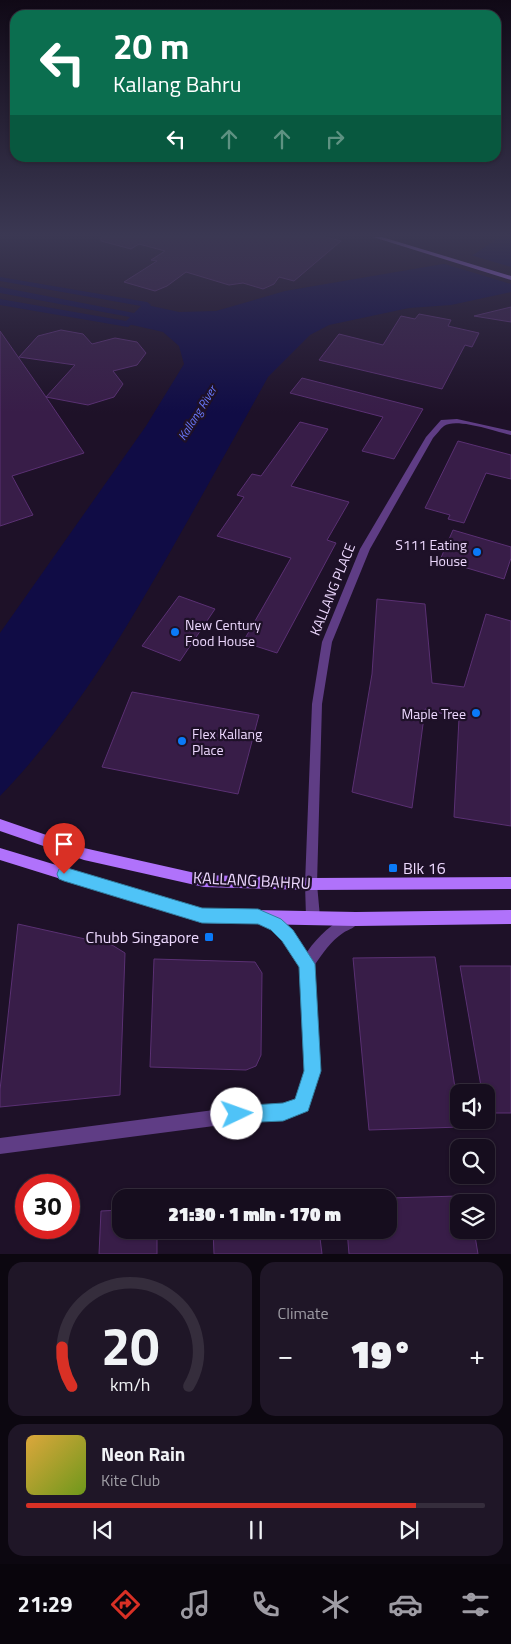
<!DOCTYPE html>
<meta charset="utf-8">
<style>
body{margin:0;font-family:"Titillium Web",sans-serif;background:#1f1627;color:#f1f3f6;height:100vh;display:flex;flex-direction:column;font-size:19px;white-space:nowrap}
*{box-sizing:border-box;margin:0}
p{font-size:16px;color:#9e9ca4}
.icon{flex:none;width:28px;height:28px;fill:none;stroke:currentColor;stroke-width:2;stroke-linecap:round;stroke-linejoin:round}
.map{position:relative;height:1254px;overflow:hidden}
.drawer{display:flex;flex-direction:column;gap:8px;padding:8px;background:#0c0710;flex:1}
.drawer>*{flex:none}
.banner{position:absolute;left:10px;top:10px;width:491px;height:152px;border-radius:15px;box-shadow:0 1px 4px #0004,0 0 0 1px #352d3c;background:#0b6e4f;color:#fff;overflow:hidden}
.fabs{position:absolute;left:450px;top:1084px;display:grid;gap:10px}
.fabs a{display:grid;place-items:center;width:45px;height:45px;border-radius:10px;background:#160d1e;box-shadow:0 1px 4px #0004,0 0 0 1px #352d3c;font-size:25px}
.speed{position:absolute;left:15px;top:1174px;display:flex;gap:10px;font-size:25px;font-weight:700;text-align:center}
.speed>*{display:grid;place-content:center;width:65px;height:65px;border-radius:50%;background:#160d1e;box-shadow:0 1px 4px #0004,0 0 0 1px #352d3c;line-height:1}
.speed .limit{border:8px solid #d22;background:#fff;color:#111}
.pin{position:absolute;display:grid;place-items:center;width:42px;height:42px;color:#fff;margin:-51px -21px;border-radius:50% 50% 50% 0;rotate:-45deg;box-shadow:0 0 5px #0007}
.pin .icon{rotate:45deg}
.me{position:absolute;width:55px;margin:-28px;rotate:87deg;stroke-linejoin:round;filter:drop-shadow(0 0 4px #0008)}
.turn{display:flex;align-items:center;gap:18px;height:105px;padding:0 20px;font-size:22px}
.turn .icon{width:65px;height:65px;stroke-width:2.5}
.turn b{display:block;font-size:35px;line-height:42px}
.lanes{display:flex;align-items:center;height:48px;padding:0 20px;background:#0003;justify-content:center;gap:25px;direction:ltr}
.lanes .off{opacity:.35}
.big{font-size:38px;font-weight:800;line-height:1.1}
.drawer .tile{flex:1;display:flex;flex-direction:column;justify-content:center;gap:8px;min-width:0;padding:0 18px;border-radius:15px;background:#1f1627}
.drawer .dial{align-items:center;gap:0}
.dial svg{height:130px;overflow:visible;fill:none;stroke:#352d3c;stroke-width:7;stroke-linecap:round;text-anchor:middle}
.dial text{fill:#f1f3f6;stroke:none}
.song{display:flex;align-items:center;gap:15px}
.cover{width:60px;height:60px;border-radius:8px;background:linear-gradient(135deg,hsl(40 70% 55%),hsl(80 70% 35%))}
.played{height:5px;border-radius:2px;background:linear-gradient(90deg,#d93025 85%,#352d3c 85%)}
.keys{display:flex;justify-content:space-around;direction:ltr}
.heat{display:flex;justify-content:space-between;align-items:center;font-size:28px;direction:ltr}
.drawer .tiles{flex:1;display:grid;gap:8px;grid-template-columns:1fr 1fr}
.tile:last-child{grid-column:span 2}
.trip{position:absolute;left:112px;top:1189px;width:285px;height:50px;border-radius:15px;background:#160d1e;box-shadow:0 1px 4px #0004,0 0 0 1px #352d3c;font-weight:800;line-height:50px;text-align:center}
.menu{display:flex;height:80px;justify-content:space-around;align-items:center;background:#09050c;color:#9e9ca4}
.menu .icon{width:35px;height:35px}
.menu .active{color:#d93025}
.menu b{font-size:22px;color:#f1f3f6}
.map>svg:first-child{display:block}
.water{fill:#100c45}
.pier{fill:#1e1128}
.lines{fill:none;stroke-linecap:round;stroke-linejoin:round}
.canal{fill:#100c45;fill-rule:evenodd}
.building{fill:#381d48;stroke:#5a3073}
.street{fill:#5f3d85;fill-rule:evenodd}
.secondary{fill:#b072fb;fill-rule:evenodd}
.route{fill:#4fc3f7;stroke:#337fa1}
.poi-dot{fill:#0a7af8;stroke:#1e1128;stroke-width:2}
.labels{text-anchor:middle;dominant-baseline:central;stroke-width:4.5;stroke-linejoin:round;paint-order:stroke}
.far-water-label{font-size:12px;font-style:italic;fill:#6979fb;stroke:#1e1128}
.poi-label{font-size:14px;fill:#edd8fe;stroke:#1e1128;text-anchor:end}
.street-label{font-size:14px;fill:#edd8fe;stroke:#1e1128}
.near-poi-label{font-size:16px;fill:#edd8fe;stroke:#1e1128;text-anchor:start}
.near-street-label{font-size:16px;fill:#edd8fe;stroke:#1e1128}
</style>
<div class="map">
<svg width="511" height="1254" viewBox="0 0 511 1254">
<rect width="100%" height="100%" fill="#1e1128"/>
<path class="water" d="M500,237H511V292L451,305L409,308L329,325L310,335L268,377C236,435 203,494 170,552C121,638 69,725 0,796V633L146,426L184,364L179,346L163,332L128,324L147,305L179,312L216,311L285,291L443,264L473,255Z"/>
<path class="pier" d="M467,254L511,267V284L438,262Z"/>
<g class="lines">
<path class="canal" d="M0,277L147,302L151,305L143,314L147,315V319H138L128,327L0,305V299L126,321L130,317L0,293V287L134,313L141,306L0,281Z"/>
</g>
<path class="building" d="M101,237H326L341,241L294,281L279,277L274,284L263,289L243,283L229,285L186,272L167,286L155,291L124,282L157,261L151,260L165,251L139,244L131,249L101,241Z
M511,307V322L474,316Z
M419,314L451,320L448,326L479,333L472,347L465,345L442,389L319,360L339,334L383,345L401,316L415,319Z
M61,330L83,334L92,344L115,338L137,342L146,353L137,365L113,371L123,384L114,397L88,405L46,397L84,453L12,476L33,515L0,526V331L46,397L75,365L19,357L38,336Z
M302,378L423,409L394,459L362,451L383,417L290,393Z
M300,422L328,429L291,486L349,502L327,540L336,543L277,653L243,642L291,558L217,536L244,497L237,495L252,474L261,476Z
M458,441L511,455V479L486,473L464,523L448,519L450,515L425,508Z
M453,530L511,547V558L504,579L440,560Z
M179,596L215,609L180,661L142,646Z
M377,599L425,604L432,683L464,687L486,614L511,621V826L454,817L459,718L425,709L412,808L352,792L372,674Z
M132,692L259,715L238,794L102,767Z
M18,924L112,945L125,953L120,1095L0,1107V1090Z
M435,957L461,1127L369,1130L353,958Z
M154,959L255,962L262,973L261,1055L256,1066L246,1070L150,1067Z
M460,966H511V1113H486V1092H482Z
M459,1196V1230H474L478,1254H349L347,1230H389V1198Z
M121,1210V1230H157V1254H99L101,1211Z
M213,1230H319L322,1254H214Z"/>
<g class="lines">
<path class="street" d="M457,419L511,431V435C497,432 456,417 444,426C440,429 437,434 433,438L370,549L332,642L322,704L317,884L320,917L318,922L313,924L308,922L306,917L305,884L312,704L322,642L360,549L426,437L441,420Z
M264,912C290,923 292,931 307,952C319,935 332,923 352,914L357,916L359,921C356,928 349,929 343,933C331,941 322,954 314,966L321,1071L306,1110L283,1120L237,1123L0,1154V1138L237,1107L283,1104L295,1100L305,1071L300,966L278,935L271,929L259,924L257,919L259,914Z"/>
<path class="secondary" d="M373,237H382L511,276V280Z
M0,819L84,848L204,875L311,878L511,877V889L311,890L204,887L84,860L0,831Z
M0,848L202,909L356,912L511,910V924L356,926L202,923L0,860Z"/>
</g>
<linearGradient id="sky" x2="0" y2="1"><stop stop-color="#100916"/><stop offset="0.57" stop-color="#3b3853"/><stop offset="1" stop-color="#3b3853" stop-opacity="0"/></linearGradient>
<rect width="511" height="413" fill="url(#sky)"/>
<path class="route" d="M64,867L202,908L258,909L281,919L293,930L315,964L321,1071L308,1111L283,1121L237,1123L231,1121L228,1114L231,1108L237,1106L283,1103L295,1099L304,1071L299,967L282,941L271,930L258,924L202,923L64,881L59,879L57,874L59,869Z"/>
<g class="poi-dot">
<circle cx="477" cy="552" r="5"/>
<circle cx="175" cy="632" r="5"/>
<circle cx="476" cy="713" r="5"/>
<circle cx="182" cy="741" r="5"/>
<rect x="388" y="863" width="10" height="10" rx="2.5"/>
<rect x="204" y="932" width="10" height="10" rx="2.5"/>
</g>
<g class="labels">
<g class="far-water-label">
<text transform="translate(197 413) rotate(-58)">Kallang River</text>
</g>
<g class="poi-label">
<text x="467" y="544">S111 Eating<tspan x="467" dy="16">House</tspan></text>
<text x="185" y="624" text-anchor="start">New Century<tspan x="185" dy="16">Food House</tspan></text>
<text x="466" y="713">Maple Tree</text>
<text x="192" y="733" text-anchor="start">Flex Kallang<tspan x="192" dy="16">Place</tspan></text>
</g>
<g class="street-label">
<text transform="translate(332 589) rotate(-68)">KALLANG PLACE</text>
</g>
<g class="near-poi-label">
<text x="403" y="868">Blk 16</text>
<text x="199" y="937" text-anchor="end">Chubb Singapore</text>
</g>
<g class="near-street-label">
<text transform="translate(252 880) rotate(3)">KALLANG BAHRU</text>
</g>
</g>
</svg>
<div class="fabs">
<a><svg class="icon" aria-label="sound" viewBox="0 0 24 24"><path d="M4 9h4l5-4v14l-5-4H4zM17 9q2 3 0 6"/></svg></a>
<a><svg class="icon" aria-label="search" viewBox="0 0 24 24"><circle cx="10" cy="10" r="6"/><path d="M15 15l6 6"/></svg></a>
<a><svg class="icon" aria-label="layers" viewBox="0 0 24 24"><path d="M12 4l9 5-9 5-9-5zM3 14l9 5 9-5"/></svg></a>
</div>
<div class="speed"><div class="limit">30</div></div>
<div class="pin" style="left:64px;top:874px;background:#d93025"><svg class="icon" aria-label="arrive" viewBox="0 0 24 24"><path d="M6 21V4h12l-3 4 3 4H6"/></svg></div>
<svg class="me" style="left:237px;top:1114px" viewBox="-20 -20 40 40"><circle r="19" fill="#fff"/><path d="M0-13L10 11 0 6-10 11z" fill="#4fc3f7"/></svg>
<div class="trip">21:30 · 1 min · 170 m</div>
<div class="banner">
<div class="turn"><svg class="icon" aria-label="left" viewBox="0 0 24 24"><path d="M17 20v-9H6M10 6l-5 5 5 5"/></svg><div><b>20 m</b>Kallang Bahru</div></div>
<div class="lanes"><svg class="icon" aria-label="left" viewBox="0 0 24 24"><path d="M17 20v-9H6M10 6l-5 5 5 5"/></svg><svg class="icon off" aria-label="ahead" viewBox="0 0 24 24"><path d="M12 20V5M6 11l6-6 6 6"/></svg><svg class="icon off" aria-label="ahead" viewBox="0 0 24 24"><path d="M12 20V5M6 11l6-6 6 6"/></svg><svg class="icon off" aria-label="right" viewBox="0 0 24 24"><path d="M7 20v-9h11M14 6l5 5-5 5"/></svg></div>
</div>
</div>
<section class="drawer">
<div class="tiles">
<div class="tile dial"><svg viewBox="0 0 100 80">
<path d="M14 69A42 42 0 1 1 86 69"/>
<path d="M14 69A42 42 0 0 1 8 45" stroke="#d93025"/>
<text x="50" y="56" font-size="32" font-weight="700">20</text>
<text x="50" y="72" font-size="11">km/h</text>
</svg></div>
<div class="tile"><p>Climate</p>
<div class="heat"><a>−</a><b class="big">19°</b><a>+</a></div>
</div>
<div class="tile">
<div class="song"><i class="cover"></i><div><b>Neon Rain</b><p>Kite Club</p></div></div>
<div class="played"></div>
<div class="keys"><svg class="icon" aria-label="previous" viewBox="0 0 24 24"><path d="M18 5L8 12l10 7zM5 5v14"/></svg><svg class="icon" aria-label="pause" viewBox="0 0 24 24"><path d="M8 5v14M16 5v14"/></svg><svg class="icon" aria-label="next" viewBox="0 0 24 24"><path d="M6 5l10 7-10 7zM19 5v14"/></svg></div>
</div>
</div>
</section>
<nav class="menu">
<b>21:29</b>
<svg class="icon active" aria-label="directions" viewBox="0 0 24 24"><path d="M12 3l9 9-9 9-9-9zM9 14v-3h6M13 9l2 2-2 2"/></svg>
<svg class="icon" aria-label="music" viewBox="0 0 24 24"><path d="M9 18V5l10-2v13"/><circle cx="6" cy="18" r="3"/><circle cx="16" cy="16" r="3"/></svg>
<svg class="icon" aria-label="phone" viewBox="0 0 24 24"><path d="M5 4h4l2 5-3 2q2 4 5 5l2-3 5 2v4C11 20 4 13 5 4z"/></svg>
<svg class="icon" aria-label="climate" viewBox="0 0 24 24"><path d="M12 3v18M4 7l16 10M4 17L20 7"/></svg>
<svg class="icon" aria-label="car" viewBox="0 0 24 24"><path d="M5 17H2v-5l4-1 3-4h7l3 4 3 1v5h-3M9 17h6M6 11h13"/><circle cx="7" cy="17" r="2"/><circle cx="17" cy="17" r="2"/></svg>
<svg class="icon" aria-label="filters" viewBox="0 0 24 24"><path d="M4 7h16M4 17h16"/><circle cx="9" cy="7" r="2"/><circle cx="15" cy="17" r="2"/></svg>
</nav>
